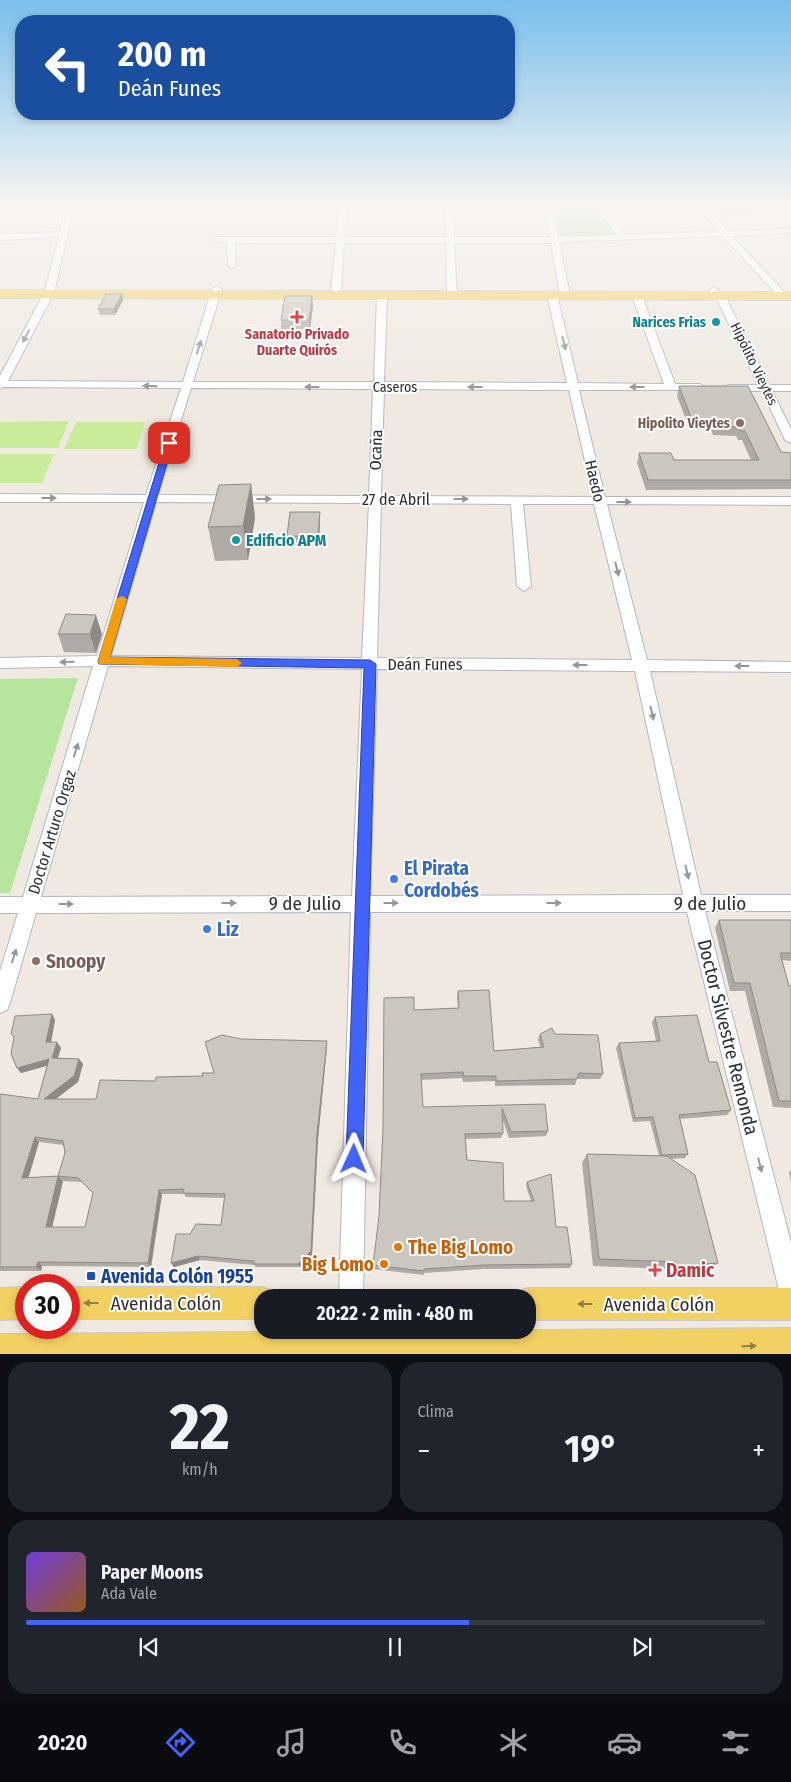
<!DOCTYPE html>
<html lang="es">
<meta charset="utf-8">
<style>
body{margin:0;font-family:"Fira Sans Condensed",sans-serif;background:#20242c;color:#f1f3f6;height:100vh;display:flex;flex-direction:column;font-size:19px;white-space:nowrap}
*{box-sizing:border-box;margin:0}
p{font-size:16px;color:#9ea1a6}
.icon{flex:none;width:28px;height:28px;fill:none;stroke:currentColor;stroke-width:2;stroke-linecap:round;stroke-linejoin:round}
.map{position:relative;height:1354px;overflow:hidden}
.details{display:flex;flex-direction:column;gap:8px;padding:8px;background:#0d0f14;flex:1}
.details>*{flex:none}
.guide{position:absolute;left:15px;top:15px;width:500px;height:105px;border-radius:20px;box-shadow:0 2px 8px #0003;background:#1a4fa0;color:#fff;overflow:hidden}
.speed{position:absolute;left:15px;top:1274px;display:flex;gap:10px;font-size:25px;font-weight:700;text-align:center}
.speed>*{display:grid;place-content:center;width:65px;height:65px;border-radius:50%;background:#171b24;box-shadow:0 2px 8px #0003;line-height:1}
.speed .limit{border:8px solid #d22;background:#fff;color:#111}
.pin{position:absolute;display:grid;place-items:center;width:42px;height:42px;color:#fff;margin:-21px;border-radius:10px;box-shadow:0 2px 8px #0006}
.me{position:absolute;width:55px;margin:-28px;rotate:1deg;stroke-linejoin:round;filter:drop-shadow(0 0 4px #0008)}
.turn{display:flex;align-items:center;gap:18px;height:105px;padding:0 20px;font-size:22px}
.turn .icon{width:65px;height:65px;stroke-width:2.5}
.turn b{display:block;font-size:35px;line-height:42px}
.big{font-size:38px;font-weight:700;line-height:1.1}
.details .tile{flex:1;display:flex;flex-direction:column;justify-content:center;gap:8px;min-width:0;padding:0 18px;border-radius:20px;background:#20242c}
.details .dial{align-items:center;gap:0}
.dial b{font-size:65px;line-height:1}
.song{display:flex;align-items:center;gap:15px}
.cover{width:60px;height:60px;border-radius:8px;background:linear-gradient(135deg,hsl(260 70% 55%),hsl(30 70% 35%))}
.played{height:5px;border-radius:2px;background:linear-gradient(90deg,#4264fb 60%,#363941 60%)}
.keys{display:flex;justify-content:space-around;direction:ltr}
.heat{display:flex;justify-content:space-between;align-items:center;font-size:28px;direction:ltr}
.details .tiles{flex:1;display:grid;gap:8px;grid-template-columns:1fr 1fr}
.tile:last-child{grid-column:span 2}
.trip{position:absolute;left:254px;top:1289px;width:282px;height:50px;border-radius:20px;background:#171b24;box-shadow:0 2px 8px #0003;font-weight:700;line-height:50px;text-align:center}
.menu{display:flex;height:80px;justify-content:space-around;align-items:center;background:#090b0e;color:#9ea1a6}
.menu .icon{width:35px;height:35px}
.menu .current{color:#4264fb}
.menu b{font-size:22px;color:#f1f3f6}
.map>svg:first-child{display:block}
.green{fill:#b6e59e}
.pitch{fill:#c9ec9a}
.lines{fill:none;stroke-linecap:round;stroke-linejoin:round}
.minor-casing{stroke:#b4b7c1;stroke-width:2}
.major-casing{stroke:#c9c9c9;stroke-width:2}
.minor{fill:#fff;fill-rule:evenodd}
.major{fill:#f2d163;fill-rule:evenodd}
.wall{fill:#afaba4;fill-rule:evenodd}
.shaded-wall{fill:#8e8b86}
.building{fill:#cbc7bf;stroke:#8e8b86;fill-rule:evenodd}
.oneway{fill:#969696}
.oneway2{fill:#908048}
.route{fill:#4264fb;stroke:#2b41a3}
.slow{fill:#f59e0b}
.health-dot{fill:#e0444e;stroke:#fff;stroke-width:2}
.culture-dot{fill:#0f9aa8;stroke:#fff;stroke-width:2}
.education-dot{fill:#8d6e63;stroke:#fff;stroke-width:2}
.shop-dot{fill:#3f7fe0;stroke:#fff;stroke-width:2}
.food-dot{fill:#e8710a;stroke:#fff;stroke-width:2}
.transit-dot{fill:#1a4fb4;stroke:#fff;stroke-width:2}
.labels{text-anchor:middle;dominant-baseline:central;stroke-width:4;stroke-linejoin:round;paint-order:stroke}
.far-culture-label{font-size:14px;font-weight:bold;fill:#0d838f;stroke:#fff;text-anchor:end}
.far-health-label{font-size:14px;font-weight:bold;fill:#be3a42;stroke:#fff}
.far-street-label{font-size:14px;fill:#2e2e2e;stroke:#fff}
.far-education-label{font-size:14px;font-weight:bold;fill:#785e54;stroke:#fff;text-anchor:end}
.street-label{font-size:16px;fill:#2e2e2e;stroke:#fff}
.culture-label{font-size:16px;font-weight:bold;fill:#0d838f;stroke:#fff;text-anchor:start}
.near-shop-label{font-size:19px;font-weight:bold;fill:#366cbe;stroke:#fff;text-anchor:start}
.near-street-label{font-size:19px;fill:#2e2e2e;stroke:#fff}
.near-education-label{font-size:19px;font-weight:bold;fill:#785e54;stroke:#fff;text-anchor:start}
.near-food-label{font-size:19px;font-weight:bold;fill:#c56008;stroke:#fff;text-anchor:start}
.near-health-label{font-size:19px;font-weight:bold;fill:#be3a42;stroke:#fff;text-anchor:start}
.near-transit-label{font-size:19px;font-weight:bold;fill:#164399;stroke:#fff;text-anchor:start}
</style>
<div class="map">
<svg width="791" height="1355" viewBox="0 0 791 1355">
<rect width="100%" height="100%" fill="#efe9e1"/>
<path class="green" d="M552,207H598L619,235L560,237Z
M78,678L10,893H0V679Z"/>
<path class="pitch" d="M707,207H791V213L716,217Z
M69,421L58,448H0V422Z
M76,422H145L137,449H64Z
M0,454H54L42,483H0Z"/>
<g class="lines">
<defs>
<path id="minor" d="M66,207H74L73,210L196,207L192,209L72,215L54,293L8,381L183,382L212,289L217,286L222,289L193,382H374L377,295L382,292L387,295L384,382L567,383L547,295L552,292L557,295L578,383L664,384L632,296L637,293L642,296L675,384H700L705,387L700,390H579L605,497H791V505L607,504L647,660L791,662V672L650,671L701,895H791V911H705L791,1243V1302L782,1299L779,1290L687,912H370L363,1298H339L351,912L36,913L10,1003L7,1010L0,1013V971L18,913H0V897H23L93,666L0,668V658L97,656L144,502H0V494L146,495L181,388L4,387L0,389V376L44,293L59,237L0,240V234L60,232ZM191,388L373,389L369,496L158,495ZM384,389L569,390L593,497L381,496ZM156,502L369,503L362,658L111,656ZM381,503L511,504L517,586L524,591L531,586L523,504H594L632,660L377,658ZM108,666L362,669L352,896L41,897ZM377,669L635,671L683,895L370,896Z
M339,207H347L345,237H446L445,207H453L454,237H550L544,207H552L558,237L617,235L597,207H605L625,235L719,231L697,207H706L728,231L791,229V233L732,236L788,296L780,298L723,236L559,242L569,290L564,293L559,290L551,243H454L457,295L452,298L447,295L446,243H344L341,289L336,292L331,289L336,243H235L236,265L232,268L228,265L227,243L213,240L217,237H336Z
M714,287L725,296L769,385H791V391H772L791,429V443L785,440L762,391H728L723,388L728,385H758L716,297L709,290Z"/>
<path id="major" d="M0,290L791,292V300L0,298Z
M26,1287V1319L0,1320V1288Z
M69,1287H262L274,1291L276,1298H262V1319H69Z
M528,1288H791V1320H528V1298H514L516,1292Z
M791,1328V1355H0V1334Z"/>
</defs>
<use href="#minor" class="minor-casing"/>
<use href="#major" class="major-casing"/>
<use href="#minor" class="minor"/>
<use href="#major" class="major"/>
</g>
<path class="wall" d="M715,207H780L779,211L722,215Z
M122,294L123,300L115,315H100L98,309Z
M313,305L310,329H281V320Z
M679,386L781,452L791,453V489L646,490L637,463L639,453L674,460H751L742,440H738L736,436L713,435L711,430H690L677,396Z
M251,484L255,518L248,560L215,561L208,527Z
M320,518L319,542L288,543L287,536Z
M58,634H102L96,653L64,652Z
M719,920H791V961L782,960L789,986H791V1108L773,1107L745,991H730L715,928Z
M458,991L494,1051L540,1047L538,1039L540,1034H555L603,1074L600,1079H577L575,1085L495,1086V1081L463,1082L462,1078L421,1080L423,1107L545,1104L548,1131L546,1136L509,1138L502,1118L503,1133L501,1138L465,1139L467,1160L504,1201H531L526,1186L527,1182L556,1227L572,1264L570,1268L484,1269L424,1273V1275L373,1269V1265L414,1010L458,1008L457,997Z
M52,1014L55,1020L51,1042L61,1048L58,1058L79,1059L83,1064L78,1082L55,1099H96L155,1081L203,1076L214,1073L241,1039L327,1046L318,1139L312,1255L300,1267H256L254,1265L200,1260L174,1267L171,1263L190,1234L221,1225L224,1198L186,1197L184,1194H162L151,1267L42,1266L41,1271H0V1094L38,1099L47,1066L21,1073L17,1068L14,1038L11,1034ZM39,1142L64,1145L65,1153L58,1176L28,1178ZM63,1181L82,1182L93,1193L85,1227H52Z
M655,1017L709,1062L731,1110L727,1115L680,1119L688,1154L685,1158L671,1159L718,1263L710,1270L670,1273L669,1269L593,1266L582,1163L587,1154L659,1156L650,1121L633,1122L616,1048L619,1043L656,1041L652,1022Z
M791,1170V1182L789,1172Z"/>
<path class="shaded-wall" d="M122,294L123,300L115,315L114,309Z
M312,296L313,305L310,329L309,320Z
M251,484L255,518L248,560L243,526Z
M320,512V518L319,542L318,536Z
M96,615L102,634L96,653L90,634Z
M52,1014L55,1020L50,1048L46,1042Z
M327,1041V1046L318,1139L312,1255L300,1267L298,1264L317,1134Z
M57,1042L61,1048L56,1063L52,1058Z
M49,1059L53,1064L21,1073L17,1068Z
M79,1059L83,1064L78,1082L48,1105L44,1099Z
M35,1137L39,1142L27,1183L22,1178Z
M58,1176L63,1181L51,1232L46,1227Z
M159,1190L162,1194L151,1267L148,1263Z
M198,1256L200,1260L174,1267L171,1263Z
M38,1262L42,1266L41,1271L36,1267Z"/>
<path class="building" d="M106,294H122L114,309H98Z
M285,296H312L309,320H281Z
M679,386H748L781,452L791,453V480H648L639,453H671L674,460H759L745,431H741L739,427L716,426L714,421L692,420Z
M251,484L243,526L208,527L219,485Z
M290,512H320L318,536H287Z
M66,614L96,615L90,634H58Z
M719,920H791V953H780L789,986H791V1101H779L750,983H734Z
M489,990L494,1051L544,1047L540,1034L552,1028L555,1034L598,1035L603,1074L579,1073L577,1079L496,1081V1076H464L463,1072L421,1074L423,1107L545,1104L548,1131L511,1132L502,1108L503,1133L465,1134L467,1160L503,1163L504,1201H534L527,1182L551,1174L556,1227H567L572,1264L485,1265L424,1269V1271L373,1265L379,1216L383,1129L384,998L414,997V1010L459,1008L458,991Z
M52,1014L46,1042H57L52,1058L79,1059L74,1076L44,1099H96L100,1080L155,1081L156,1077L203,1076L202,1073H214L205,1042L222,1035L241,1039L327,1041L317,1134L311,1251L298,1264H254V1261L198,1256L171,1263L176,1234H190L196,1224L221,1225L225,1194L183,1193L184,1189L159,1190L148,1263L38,1262L36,1267H0V1094L38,1099L49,1059L17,1068L11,1054L14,1037L11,1034L15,1016ZM35,1137L63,1141L65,1153L58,1176L22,1178ZM58,1176L78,1178L93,1193L85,1227H46Z
M697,1015L709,1062H717L731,1110L679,1115L688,1154L662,1155L653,1117L635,1118L619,1043L660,1041L655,1017Z
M587,1154L667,1156L695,1175L718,1263L677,1266L676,1262L599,1259Z"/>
<defs><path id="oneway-solid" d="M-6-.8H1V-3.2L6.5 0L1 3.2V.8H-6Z" transform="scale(1.25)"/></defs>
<g class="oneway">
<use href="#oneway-solid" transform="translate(26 336) rotate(118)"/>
<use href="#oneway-solid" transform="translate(564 343) rotate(76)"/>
<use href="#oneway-solid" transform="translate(199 347) rotate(-73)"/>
<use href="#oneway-solid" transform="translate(150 386) rotate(-179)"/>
<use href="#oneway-solid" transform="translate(312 387) rotate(-180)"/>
<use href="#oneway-solid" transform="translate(475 387) rotate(-180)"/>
<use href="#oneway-solid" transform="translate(637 387) rotate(180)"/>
<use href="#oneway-solid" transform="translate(49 498)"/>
<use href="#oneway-solid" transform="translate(264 499)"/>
<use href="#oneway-solid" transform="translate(461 499)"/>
<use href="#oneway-solid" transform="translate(624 502)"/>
<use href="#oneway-solid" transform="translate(617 569) rotate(76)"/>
<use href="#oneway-solid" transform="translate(67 662) rotate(179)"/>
<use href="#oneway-solid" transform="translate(580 665) rotate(-180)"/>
<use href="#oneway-solid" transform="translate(742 666) rotate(-180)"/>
<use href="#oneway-solid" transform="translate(652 713) rotate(77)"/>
<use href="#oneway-solid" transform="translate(76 750) rotate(-73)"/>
<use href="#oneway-solid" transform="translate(687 872) rotate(77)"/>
<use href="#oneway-solid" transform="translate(229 903)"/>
<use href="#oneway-solid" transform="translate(391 903)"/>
<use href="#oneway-solid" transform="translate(554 903)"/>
<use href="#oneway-solid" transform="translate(66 904)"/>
<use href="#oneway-solid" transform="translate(14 956) rotate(-73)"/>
<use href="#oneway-solid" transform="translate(760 1165) rotate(76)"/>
</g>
<g class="oneway2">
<use href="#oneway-solid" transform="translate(91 1303) rotate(180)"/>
<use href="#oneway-solid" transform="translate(585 1304) rotate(-180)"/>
<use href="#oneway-solid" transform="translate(749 1346) rotate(-1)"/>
</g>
<linearGradient id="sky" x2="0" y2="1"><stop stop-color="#7abfeb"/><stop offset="0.52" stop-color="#f8f5f2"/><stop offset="1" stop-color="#f8f5f2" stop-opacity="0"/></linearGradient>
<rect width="791" height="397" fill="url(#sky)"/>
<path class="route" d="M169,440L173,443L110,657L370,660L376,664L363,1159L360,1165L354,1168L349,1165L346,1159L364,668L99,664L98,661L165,443Z"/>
<path class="slow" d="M122,596L127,599L110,657L237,659L242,663L237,667L99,664L98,661L116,599Z"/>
<g class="health-dot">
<path d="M294.5 309.5h5v5h5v5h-5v5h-5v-5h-5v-5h5z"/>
<path d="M652.5 1262.5h5v5h5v5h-5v5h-5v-5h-5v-5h5z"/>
</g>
<g class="culture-dot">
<circle cx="716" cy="322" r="5"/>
<circle cx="236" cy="540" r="5"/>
</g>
<g class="education-dot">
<circle cx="740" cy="423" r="5"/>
<circle cx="36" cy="961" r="5"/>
</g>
<g class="shop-dot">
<circle cx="394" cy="879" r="5"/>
<circle cx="207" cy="929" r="5"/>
</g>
<g class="food-dot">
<circle cx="398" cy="1247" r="5"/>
<circle cx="384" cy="1264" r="5"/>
</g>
<rect class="transit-dot" x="86" y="1271" width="10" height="10" rx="2.5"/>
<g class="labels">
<g class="far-culture-label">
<text x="706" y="322">Narices Frias</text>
</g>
<g class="far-health-label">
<text x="297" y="334">Sanatorio Privado<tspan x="297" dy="16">Duarte Quirós</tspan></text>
</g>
<g class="far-street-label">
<text transform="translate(754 364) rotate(64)">Hipólito Vieytes</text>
<text x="395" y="387">Caseros</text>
</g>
<g class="far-education-label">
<text x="730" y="423">Hipolito Vieytes</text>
</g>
<g class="street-label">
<text transform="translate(376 450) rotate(-88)">Ocaña</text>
<text transform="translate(595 481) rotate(77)">Haedo</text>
<text x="396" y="499">27 de Abril</text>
<text x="425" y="664">Deán Funes</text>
<text transform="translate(52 832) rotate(-73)">Doctor Arturo Orgaz</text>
</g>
<g class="culture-label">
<text x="246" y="540">Edificio APM</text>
</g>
<g class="near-shop-label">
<text x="404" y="868">El Pirata<tspan x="404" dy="22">Cordobés</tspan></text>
<text x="217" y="929">Liz</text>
</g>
<g class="near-street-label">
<text x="305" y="903">9 de Julio</text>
<text x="710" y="903">9 de Julio</text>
<text transform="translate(728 1037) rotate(76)">Doctor Silvestre Remonda</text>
<text x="166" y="1303">Avenida Colón</text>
<text x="659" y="1304">Avenida Colón</text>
</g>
<g class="near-education-label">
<text x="46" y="961">Snoopy</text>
</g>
<g class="near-food-label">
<text x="408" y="1247">The Big Lomo</text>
<text x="374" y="1264" text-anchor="end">Big Lomo</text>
</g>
<g class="near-health-label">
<text x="666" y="1270">Damic</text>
</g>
<g class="near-transit-label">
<text x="101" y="1276">Avenida Colón 1955</text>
</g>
</g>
</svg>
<div class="speed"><div class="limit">30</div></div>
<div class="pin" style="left:169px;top:443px;background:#d93025"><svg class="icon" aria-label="arrive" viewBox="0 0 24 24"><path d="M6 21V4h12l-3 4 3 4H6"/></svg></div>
<svg class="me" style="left:354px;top:1159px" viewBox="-20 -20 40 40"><path d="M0-17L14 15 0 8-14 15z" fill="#4264fb" stroke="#fff" stroke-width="4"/></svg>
<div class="trip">20:22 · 2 min · 480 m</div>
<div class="guide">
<div class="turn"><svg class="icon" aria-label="left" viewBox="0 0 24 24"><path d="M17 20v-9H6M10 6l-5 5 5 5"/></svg><div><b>200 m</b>Deán Funes</div></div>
</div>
</div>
<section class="details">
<div class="tiles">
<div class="tile dial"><b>22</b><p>km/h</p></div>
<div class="tile"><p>Clima</p>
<div class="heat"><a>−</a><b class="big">19°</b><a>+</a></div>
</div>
<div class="tile">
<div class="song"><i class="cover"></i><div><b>Paper Moons</b><p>Ada Vale</p></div></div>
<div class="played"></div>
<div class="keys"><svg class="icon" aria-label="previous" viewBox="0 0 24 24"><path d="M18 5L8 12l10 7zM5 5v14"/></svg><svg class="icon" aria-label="pause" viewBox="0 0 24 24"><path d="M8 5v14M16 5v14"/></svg><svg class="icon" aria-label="next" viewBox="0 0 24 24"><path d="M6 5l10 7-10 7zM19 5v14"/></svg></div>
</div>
</div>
</section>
<nav class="menu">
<b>20:20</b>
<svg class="icon current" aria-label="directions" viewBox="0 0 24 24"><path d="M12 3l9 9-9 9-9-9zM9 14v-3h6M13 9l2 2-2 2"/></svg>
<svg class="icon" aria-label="music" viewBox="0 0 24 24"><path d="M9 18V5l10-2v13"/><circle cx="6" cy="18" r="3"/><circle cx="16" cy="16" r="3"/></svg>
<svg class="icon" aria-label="phone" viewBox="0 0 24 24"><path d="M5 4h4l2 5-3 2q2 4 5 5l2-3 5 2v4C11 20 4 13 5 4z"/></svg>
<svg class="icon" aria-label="climate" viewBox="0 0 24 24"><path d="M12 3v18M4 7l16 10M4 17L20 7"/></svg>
<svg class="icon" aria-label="car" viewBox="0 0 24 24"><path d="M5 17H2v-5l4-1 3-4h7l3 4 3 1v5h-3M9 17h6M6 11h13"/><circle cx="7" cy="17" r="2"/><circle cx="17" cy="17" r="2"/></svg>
<svg class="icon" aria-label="filters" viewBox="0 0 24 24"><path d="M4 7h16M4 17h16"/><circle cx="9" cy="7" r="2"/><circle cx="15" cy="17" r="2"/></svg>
</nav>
